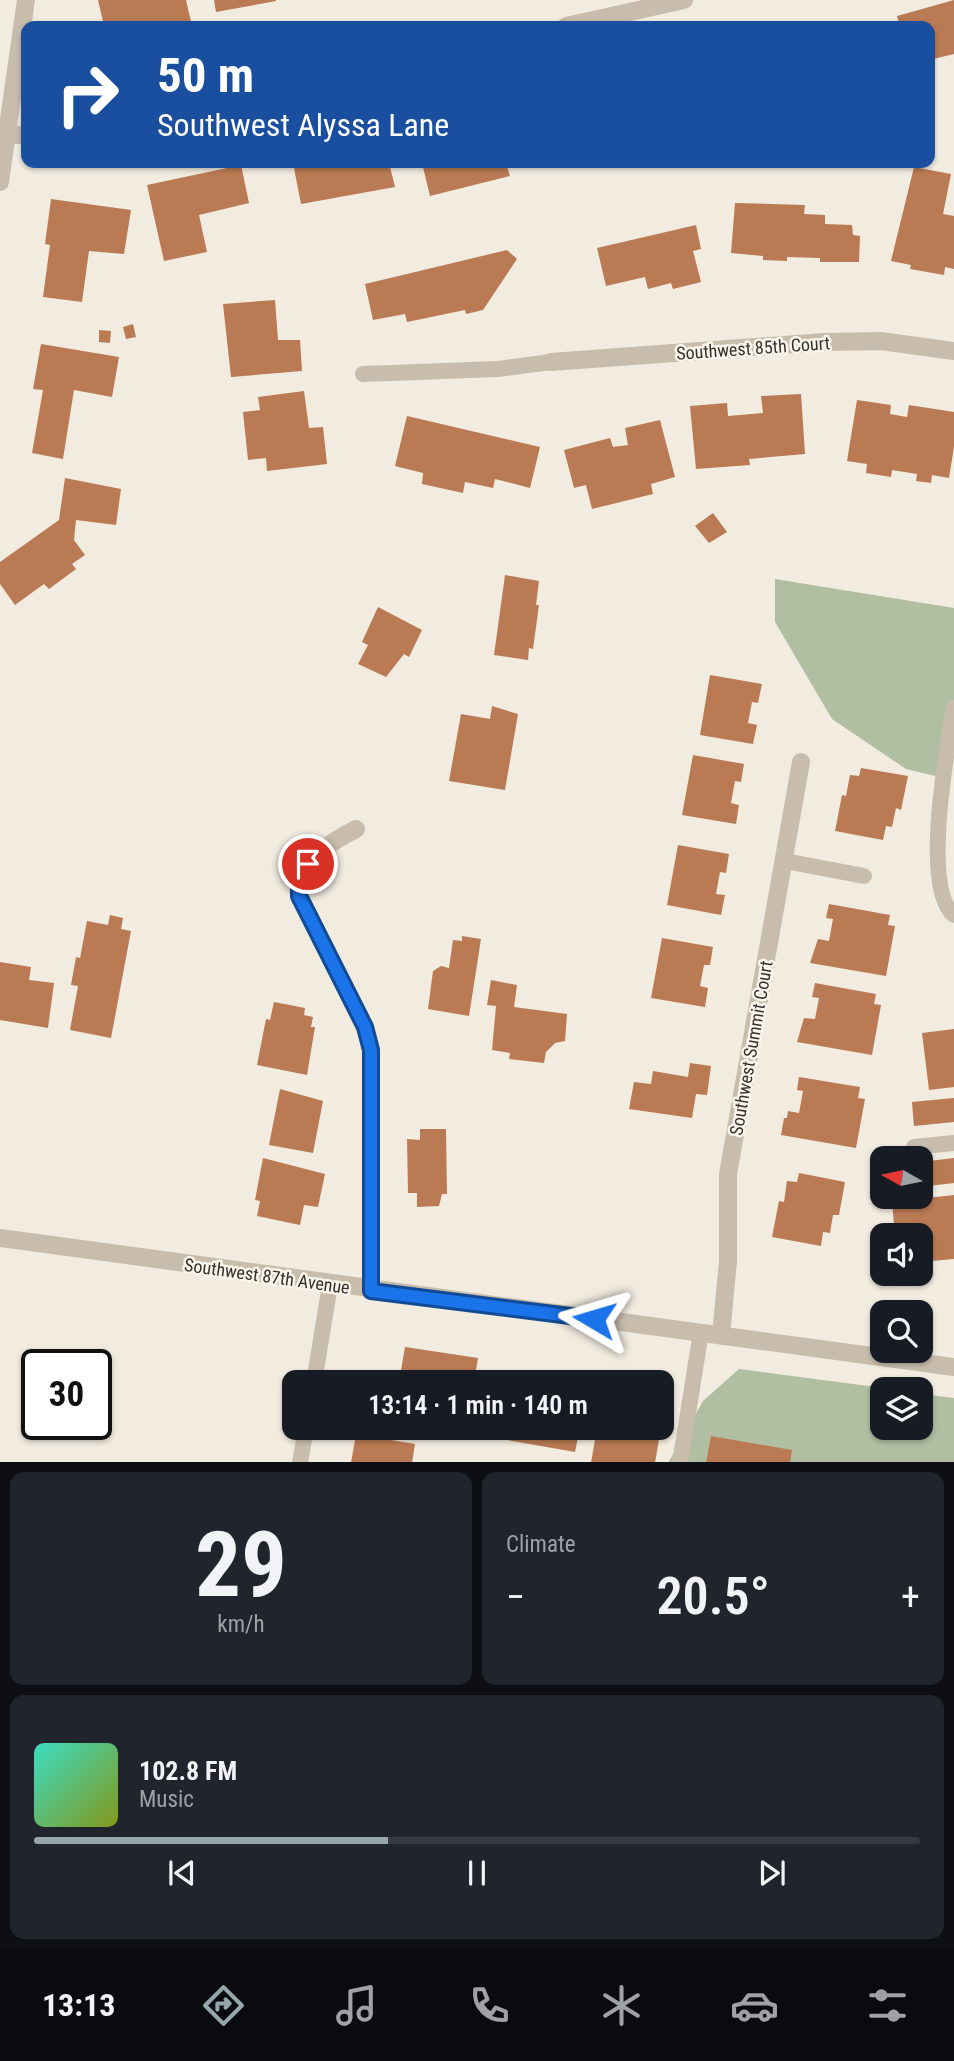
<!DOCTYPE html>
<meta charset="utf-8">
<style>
body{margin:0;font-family:"Roboto Condensed",sans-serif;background:#20242c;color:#f1f3f6;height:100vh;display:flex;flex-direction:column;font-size:26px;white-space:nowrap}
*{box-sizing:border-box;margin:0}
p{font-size:23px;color:#9ea1a6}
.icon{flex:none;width:38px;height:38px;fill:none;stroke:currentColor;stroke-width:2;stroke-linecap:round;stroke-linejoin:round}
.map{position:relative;height:1462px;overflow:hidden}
.side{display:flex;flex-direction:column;gap:10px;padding:10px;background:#0d0f14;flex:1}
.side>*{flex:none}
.top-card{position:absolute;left:21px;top:21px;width:914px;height:147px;border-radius:14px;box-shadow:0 2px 5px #0004;background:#1a4fa0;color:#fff;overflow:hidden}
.needle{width:46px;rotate:279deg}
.controls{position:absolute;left:870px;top:1146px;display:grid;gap:14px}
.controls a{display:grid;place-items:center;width:63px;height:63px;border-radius:14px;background:#171b24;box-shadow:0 2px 5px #0004;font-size:35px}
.speed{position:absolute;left:21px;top:1349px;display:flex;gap:14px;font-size:35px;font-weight:700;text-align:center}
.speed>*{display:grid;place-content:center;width:91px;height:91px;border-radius:50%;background:#171b24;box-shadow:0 2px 5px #0004;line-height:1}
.speed .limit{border:4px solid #111;border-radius:10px;background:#fff;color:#111}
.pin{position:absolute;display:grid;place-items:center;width:60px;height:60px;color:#fff;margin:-30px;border:4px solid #fff;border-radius:50%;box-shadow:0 2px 7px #0007}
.me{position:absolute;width:77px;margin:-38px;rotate:277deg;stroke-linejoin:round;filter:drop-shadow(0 0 5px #0008)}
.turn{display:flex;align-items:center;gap:24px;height:147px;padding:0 21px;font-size:32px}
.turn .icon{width:91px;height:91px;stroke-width:2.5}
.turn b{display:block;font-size:49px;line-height:60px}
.big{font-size:52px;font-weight:600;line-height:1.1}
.side .widget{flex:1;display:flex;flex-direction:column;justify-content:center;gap:10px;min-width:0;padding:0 24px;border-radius:14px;background:#20242c}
.side .dial{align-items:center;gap:0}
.dial b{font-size:91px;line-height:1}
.song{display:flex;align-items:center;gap:21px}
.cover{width:84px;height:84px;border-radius:10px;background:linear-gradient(135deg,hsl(170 70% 55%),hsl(70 70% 35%))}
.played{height:7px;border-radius:4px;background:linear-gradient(90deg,#95a7ad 40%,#363941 40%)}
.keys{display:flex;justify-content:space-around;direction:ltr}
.heat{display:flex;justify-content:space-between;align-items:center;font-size:38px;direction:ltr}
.side .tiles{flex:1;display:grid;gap:10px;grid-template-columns:1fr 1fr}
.widget:last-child{grid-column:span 2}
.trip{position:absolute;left:282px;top:1370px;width:392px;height:70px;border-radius:14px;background:#171b24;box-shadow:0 2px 5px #0004;font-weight:600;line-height:70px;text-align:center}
.dock{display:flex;height:112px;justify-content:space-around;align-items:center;background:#090b0e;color:#9ea1a6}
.dock .icon{width:49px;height:49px}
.dock .on{color:#95a7ad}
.dock b{font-size:32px;color:#f1f3f6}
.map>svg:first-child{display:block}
.green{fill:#b0bfa1}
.building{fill:#ba7b54}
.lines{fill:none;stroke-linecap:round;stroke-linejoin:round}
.service{stroke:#c8bdac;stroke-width:16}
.minor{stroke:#c8bdac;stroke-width:18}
.route-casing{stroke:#114b97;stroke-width:18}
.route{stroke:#1a73e8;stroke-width:12}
.labels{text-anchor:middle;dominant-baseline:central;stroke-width:5;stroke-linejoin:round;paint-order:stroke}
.street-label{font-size:18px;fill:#37302b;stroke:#f9f4ec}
</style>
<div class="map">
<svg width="954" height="1463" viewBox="0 0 954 1463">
<rect width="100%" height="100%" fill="#f1ebe0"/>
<path class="green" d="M775,579L954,608V745L948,779L906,769L832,719L775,622Z
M739,1369L891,1389L882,1390V1428H920L921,1394L954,1398V1462L668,1463L703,1401Z"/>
<path class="building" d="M98,0H186L192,26H104Z
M214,0H276V1L216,12Z
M954,0V54L929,60V26H900L897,16Z
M293,163H389L395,187L301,204Z
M422,163H506L510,176L430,196Z
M241,165L249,203L199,215L207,252L164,261L147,185Z
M914,167L951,174L943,214L954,216V269L945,267L944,275L910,269L911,265L891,261Z
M51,199L131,210L124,254L89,251L82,302L43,297L50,245L45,244Z
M735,203L805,205L804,214L825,215V224L852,225L853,235L860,236L859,262H820V258L787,257V261L763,260V256L731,253Z
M696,225L701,249L693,251L701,282L673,289L671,283L648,289L645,277L606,286L597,248Z
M507,250L517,259L483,310L466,314L465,310L407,322L405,314L373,320L365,284Z
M275,300L278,340H300L302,371L231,377L223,304Z
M133,324L136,337L126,339L123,327Z
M99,330L111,331L110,343L99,342Z
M41,344L119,357L112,397L74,390L63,459L32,453L43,390L33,389Z
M304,391L309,428L323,427L327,464L267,471L266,458L248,460L243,412L260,410L258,397Z
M801,394L805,454L749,459L750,465L696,469L690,406L727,403L728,416L763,413L761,396Z
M857,400L891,405L890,414L907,417L909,405L954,412V447L949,478L932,475L931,483L916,481L917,474L892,470L891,477L866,473L867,464L847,461Z
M407,416L540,447L530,488L495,479L493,488L465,482L463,493L422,484L423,473L395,466Z
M660,420L675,477L651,484L653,494L592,509L586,485L574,488L564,450L610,438L613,447L628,445L625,428Z
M65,478L121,489L116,525L76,520L74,540L85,555L72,564L76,569L49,589L44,584L15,605L0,584V562L59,520Z
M713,513L727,532L709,543L695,526Z
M505,575L539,581L536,605H539L533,649L529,648L528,660L494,655Z
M378,607L422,630L409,657L404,654L386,677L358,664L368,645L362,642Z
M710,675L762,684L758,703L752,702L748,723L757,725L753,744L700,735Z
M492,706L518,714L505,790L449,781L461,714L490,719Z
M693,755L744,764L741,782L735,781L731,803L739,805L736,824L682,815Z
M861,768L908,776L901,810L896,808L892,827L886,826L883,840L835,831L842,795L846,796L850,775L859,776Z
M678,845L729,854L726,873L720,872L716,894L725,895L721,915L667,905Z
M829,904L890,915L888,925L895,926L886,976L810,963L818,939L829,941L833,919L826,918Z
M110,915L123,918L121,929L131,931L111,1038L70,1030L78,986L71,985L76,957L80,958L87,921L108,925Z
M462,936L481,939L469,1016L428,1009L433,971L441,966L449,968L453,940L462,941Z
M662,938L713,947L710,965H704L700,986L708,988L705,1007L651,998Z
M0,962L31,967L29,980L54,983L48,1028L0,1020Z
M491,980L517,985L514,1007L567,1014L565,1041L555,1043L546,1052L544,1063L509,1059L510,1053L492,1050L496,1006L487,1005Z
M815,983L876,994L874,1004L881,1005L872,1055L797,1042L804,1018L815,1019L819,998L812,997Z
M274,1002L305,1008L304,1015L313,1017L311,1027H315L307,1075L257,1065L266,1019L270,1020Z
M954,1029V1087L929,1090L922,1033Z
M690,1063L711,1066L707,1095L696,1094L692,1118L629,1109L634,1082L651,1084L653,1071L688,1077Z
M799,1077L860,1087L858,1098L865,1099L856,1148L781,1135L784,1118H787L788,1111L799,1113L803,1091L797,1090Z
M280,1089L323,1101L313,1153L269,1145Z
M954,1098V1122L914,1126L912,1102Z
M420,1129H446L447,1194H442L439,1206L417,1207V1193H408L407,1139L420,1140Z
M263,1158L325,1174L318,1207L304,1205L300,1225L257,1216L260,1201L255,1200Z
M954,1158V1183L920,1187V1162Z
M799,1173L845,1182L839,1215H833L830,1233L823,1232L821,1246L772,1237L779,1201L784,1202L787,1181L797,1182Z
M954,1195V1259L920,1262V1236H895L892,1202Z
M405,1347L478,1358L474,1382H399Z
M51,1353L109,1361L104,1397L96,1396V1365H49Z
M498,1428H580L575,1452L496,1438Z
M597,1428H661L655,1463H591Z
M356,1434L415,1444L412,1463H351Z
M711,1436L792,1450L790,1463H706Z"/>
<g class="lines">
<path class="service" d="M363,374L498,369L551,362
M954,708C947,750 921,888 954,915
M785,861L864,876
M914,1147L954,1143
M314,1382L330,1285
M300,1463L306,1428
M680,1463L701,1332"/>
<path class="minor" d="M566,26L684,0
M0,135H26
M0,182L26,0
M551,362L824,342L881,341L954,351
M356,829C327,844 298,862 299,896L365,1027L371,1050V1291
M0,1238L954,1367
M721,1335L728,1261V1174L801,762"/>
</g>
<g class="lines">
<defs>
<path id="route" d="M308,864L299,878V896L365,1027L371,1050V1291L594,1319"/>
</defs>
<use href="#route" class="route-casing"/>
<use href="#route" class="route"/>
</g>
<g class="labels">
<g class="street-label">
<text transform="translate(753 348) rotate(-4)">Southwest 85th Court</text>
<text transform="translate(751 1048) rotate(-80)">Southwest Summit Court</text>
<text transform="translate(267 1276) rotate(8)">Southwest 87th Avenue</text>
</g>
</g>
</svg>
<div class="controls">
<a><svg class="needle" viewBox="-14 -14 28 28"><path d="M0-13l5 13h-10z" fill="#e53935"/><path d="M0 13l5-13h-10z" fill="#9ea1a6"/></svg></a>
<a><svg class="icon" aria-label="sound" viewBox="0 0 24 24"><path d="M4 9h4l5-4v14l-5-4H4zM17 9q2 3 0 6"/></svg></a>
<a><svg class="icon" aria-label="search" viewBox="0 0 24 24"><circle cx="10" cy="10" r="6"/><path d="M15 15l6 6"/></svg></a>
<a><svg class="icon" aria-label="layers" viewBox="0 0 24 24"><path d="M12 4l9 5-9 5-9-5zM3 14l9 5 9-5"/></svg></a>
</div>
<div class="speed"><div class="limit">30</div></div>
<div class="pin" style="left:308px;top:864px;background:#d93025"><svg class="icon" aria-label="arrive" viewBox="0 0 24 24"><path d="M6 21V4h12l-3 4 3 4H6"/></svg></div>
<svg class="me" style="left:594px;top:1319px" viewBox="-20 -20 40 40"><path d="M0-17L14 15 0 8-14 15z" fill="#1a73e8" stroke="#fff" stroke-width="4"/></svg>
<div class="trip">13:14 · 1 min · 140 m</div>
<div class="top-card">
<div class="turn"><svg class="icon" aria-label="right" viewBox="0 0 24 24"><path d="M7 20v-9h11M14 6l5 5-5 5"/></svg><div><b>50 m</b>Southwest Alyssa Lane</div></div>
</div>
</div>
<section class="side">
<div class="tiles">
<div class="widget dial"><b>29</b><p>km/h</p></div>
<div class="widget"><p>Climate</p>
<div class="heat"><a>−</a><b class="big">20.5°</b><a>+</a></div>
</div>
<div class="widget">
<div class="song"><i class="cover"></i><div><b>102.8 FM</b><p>Music</p></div></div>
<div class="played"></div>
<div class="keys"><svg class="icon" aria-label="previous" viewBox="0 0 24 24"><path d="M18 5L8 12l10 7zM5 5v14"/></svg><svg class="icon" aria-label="pause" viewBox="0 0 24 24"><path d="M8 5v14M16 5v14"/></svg><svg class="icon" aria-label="next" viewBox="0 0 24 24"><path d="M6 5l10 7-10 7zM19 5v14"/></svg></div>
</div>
</div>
</section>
<nav class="dock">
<b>13:13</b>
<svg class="icon on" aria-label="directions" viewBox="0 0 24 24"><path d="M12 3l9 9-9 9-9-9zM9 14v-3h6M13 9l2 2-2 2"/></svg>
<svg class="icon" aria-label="music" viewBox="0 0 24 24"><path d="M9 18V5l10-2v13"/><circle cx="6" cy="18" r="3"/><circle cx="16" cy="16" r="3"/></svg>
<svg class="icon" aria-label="phone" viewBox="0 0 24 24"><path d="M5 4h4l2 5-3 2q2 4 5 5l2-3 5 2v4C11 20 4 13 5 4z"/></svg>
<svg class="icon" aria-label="climate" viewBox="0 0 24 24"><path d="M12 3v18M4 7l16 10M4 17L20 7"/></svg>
<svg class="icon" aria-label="car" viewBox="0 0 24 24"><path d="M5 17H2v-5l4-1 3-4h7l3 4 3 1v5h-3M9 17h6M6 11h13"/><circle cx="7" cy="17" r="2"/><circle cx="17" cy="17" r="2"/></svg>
<svg class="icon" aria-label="filters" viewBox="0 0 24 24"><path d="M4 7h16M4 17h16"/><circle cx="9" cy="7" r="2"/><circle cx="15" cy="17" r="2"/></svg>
</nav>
